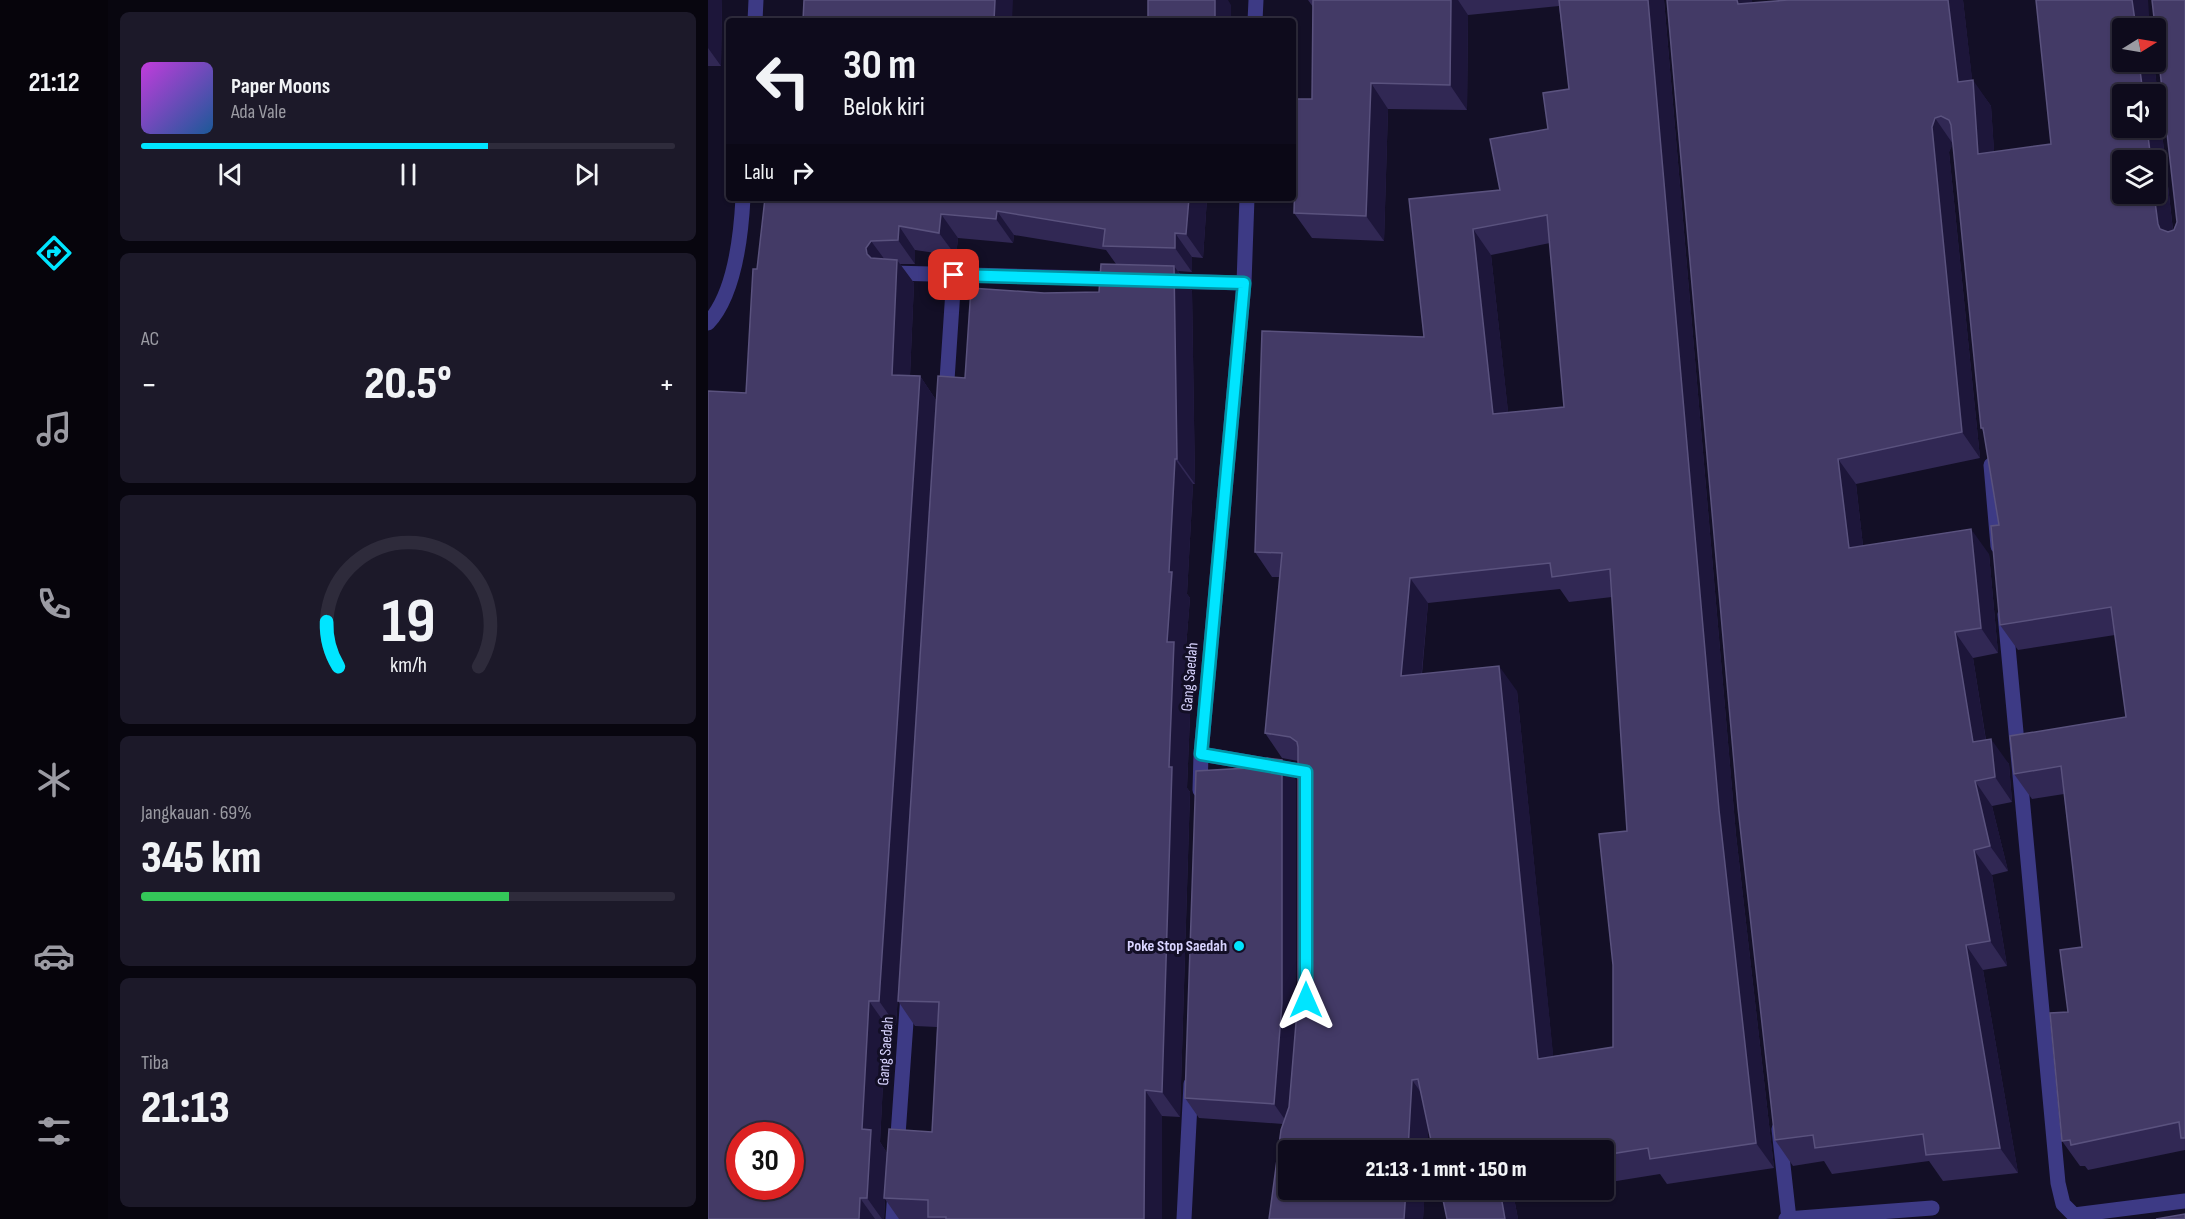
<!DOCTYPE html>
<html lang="id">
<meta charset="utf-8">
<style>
body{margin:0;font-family:"Sofia Sans Condensed",sans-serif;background:#1c1929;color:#f1f3f6;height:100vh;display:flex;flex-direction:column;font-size:22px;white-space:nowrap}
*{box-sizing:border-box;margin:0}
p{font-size:20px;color:#9b9ba3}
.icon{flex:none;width:33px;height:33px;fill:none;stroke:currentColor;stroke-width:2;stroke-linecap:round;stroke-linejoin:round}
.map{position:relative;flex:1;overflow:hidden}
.drawer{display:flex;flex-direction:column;gap:12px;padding:12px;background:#08060f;width:600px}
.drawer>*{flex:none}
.hud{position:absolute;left:18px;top:18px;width:570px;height:183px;border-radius:6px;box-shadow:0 2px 4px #0004,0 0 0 2px #2e2b3b;background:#0e0b1c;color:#f1f3f6;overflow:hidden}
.needle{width:39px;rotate:79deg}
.buttons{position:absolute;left:1404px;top:18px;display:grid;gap:12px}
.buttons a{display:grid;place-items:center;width:54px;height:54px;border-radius:6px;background:#0e0b1c;box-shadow:0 2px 4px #0004,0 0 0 2px #2e2b3b;font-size:30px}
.speed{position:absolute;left:18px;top:1122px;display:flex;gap:12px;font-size:30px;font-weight:700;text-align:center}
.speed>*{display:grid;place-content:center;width:78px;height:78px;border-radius:50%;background:#0e0b1c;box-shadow:0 2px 4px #0004,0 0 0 2px #2e2b3b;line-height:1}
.speed .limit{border:9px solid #d22;background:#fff;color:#111}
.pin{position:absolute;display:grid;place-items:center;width:51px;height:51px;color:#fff;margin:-26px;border-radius:12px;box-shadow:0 3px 9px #0006}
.me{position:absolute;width:66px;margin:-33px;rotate:0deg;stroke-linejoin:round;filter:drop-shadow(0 0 4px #0008)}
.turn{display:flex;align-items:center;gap:21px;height:126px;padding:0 18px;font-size:27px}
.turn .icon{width:78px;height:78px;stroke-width:2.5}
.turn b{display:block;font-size:42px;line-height:51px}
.then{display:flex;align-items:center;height:57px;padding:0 18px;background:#0003;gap:12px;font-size:22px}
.big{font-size:45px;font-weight:800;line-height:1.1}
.drawer .card{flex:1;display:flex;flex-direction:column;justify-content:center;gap:9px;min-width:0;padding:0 21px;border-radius:9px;background:#1c1929}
.drawer .dial{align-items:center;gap:0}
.dial svg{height:156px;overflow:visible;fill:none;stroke:#2e2b3b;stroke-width:7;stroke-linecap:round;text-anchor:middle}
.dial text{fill:#f1f3f6;stroke:none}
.song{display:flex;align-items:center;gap:18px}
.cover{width:72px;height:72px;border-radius:9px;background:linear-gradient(135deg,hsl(290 70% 55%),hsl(210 70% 35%))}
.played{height:6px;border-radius:3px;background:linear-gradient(90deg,#00e5ff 65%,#2e2b3b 65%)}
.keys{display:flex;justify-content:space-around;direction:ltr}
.heat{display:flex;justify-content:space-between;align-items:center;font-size:33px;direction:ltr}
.charge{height:9px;border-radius:4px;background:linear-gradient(90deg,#34c759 69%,#2e2b3b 0)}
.trip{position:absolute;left:570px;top:1140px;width:336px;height:60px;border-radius:6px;background:#0e0b1c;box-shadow:0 2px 4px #0004,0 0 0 2px #2e2b3b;font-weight:800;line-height:60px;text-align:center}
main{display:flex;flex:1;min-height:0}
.dock{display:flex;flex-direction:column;width:108px;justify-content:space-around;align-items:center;background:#06040b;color:#9b9ba3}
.dock .icon{width:42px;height:42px}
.dock .current{color:#00e5ff}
.dock b{font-size:27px;color:#f1f3f6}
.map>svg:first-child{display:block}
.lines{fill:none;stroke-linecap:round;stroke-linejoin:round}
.street{stroke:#3d3a85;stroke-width:15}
.wall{fill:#312854;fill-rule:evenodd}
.shaded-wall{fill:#1d163a}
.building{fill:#433a66;stroke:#5a527e;stroke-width:1.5;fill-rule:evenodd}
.route-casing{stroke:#0095a6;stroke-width:15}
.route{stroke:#00e5ff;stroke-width:10}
.poi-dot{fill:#00e5ff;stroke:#130f26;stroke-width:2}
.labels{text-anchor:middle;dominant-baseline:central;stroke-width:6;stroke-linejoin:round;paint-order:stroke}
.street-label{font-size:16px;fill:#d9d4ff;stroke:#130f26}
.poi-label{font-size:16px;font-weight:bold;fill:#d9d4ff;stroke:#130f26;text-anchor:end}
</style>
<main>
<nav class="dock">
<b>21:12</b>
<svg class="icon current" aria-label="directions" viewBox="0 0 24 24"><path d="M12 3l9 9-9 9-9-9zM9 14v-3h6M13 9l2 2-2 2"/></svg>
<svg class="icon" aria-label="music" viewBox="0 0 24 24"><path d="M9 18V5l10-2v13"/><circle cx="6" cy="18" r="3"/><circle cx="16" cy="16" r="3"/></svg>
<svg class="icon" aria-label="phone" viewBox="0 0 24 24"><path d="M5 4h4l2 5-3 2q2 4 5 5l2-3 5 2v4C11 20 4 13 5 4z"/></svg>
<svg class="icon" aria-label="climate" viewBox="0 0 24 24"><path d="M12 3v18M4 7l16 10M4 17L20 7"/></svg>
<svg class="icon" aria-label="car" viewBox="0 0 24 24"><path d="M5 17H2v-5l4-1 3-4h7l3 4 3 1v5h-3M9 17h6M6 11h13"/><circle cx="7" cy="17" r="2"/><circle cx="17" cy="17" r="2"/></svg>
<svg class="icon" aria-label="filters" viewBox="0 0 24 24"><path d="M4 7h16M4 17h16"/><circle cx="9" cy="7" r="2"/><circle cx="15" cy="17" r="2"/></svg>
</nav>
<section class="drawer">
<div class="card">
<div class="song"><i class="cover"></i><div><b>Paper Moons</b><p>Ada Vale</p></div></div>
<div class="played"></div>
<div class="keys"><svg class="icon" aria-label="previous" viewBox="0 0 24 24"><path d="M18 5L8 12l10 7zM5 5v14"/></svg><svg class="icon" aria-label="pause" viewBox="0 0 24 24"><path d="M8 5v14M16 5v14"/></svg><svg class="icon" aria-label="next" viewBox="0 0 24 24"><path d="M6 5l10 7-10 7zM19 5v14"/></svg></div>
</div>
<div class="card"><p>AC</p>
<div class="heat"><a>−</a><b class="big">20.5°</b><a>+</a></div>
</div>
<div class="card dial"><svg viewBox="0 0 100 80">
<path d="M14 69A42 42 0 1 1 86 69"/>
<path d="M14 69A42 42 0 0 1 8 46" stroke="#00e5ff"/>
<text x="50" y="56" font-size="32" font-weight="700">19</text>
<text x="50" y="72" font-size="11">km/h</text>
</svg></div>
<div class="card"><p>Jangkauan · 69%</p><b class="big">345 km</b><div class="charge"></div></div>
<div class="card"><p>Tiba</p><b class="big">21:13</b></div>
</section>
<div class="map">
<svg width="1477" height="1219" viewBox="0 0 1477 1219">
<rect width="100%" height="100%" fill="#130f26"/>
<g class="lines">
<path class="street" d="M47,21L48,0
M547,21L548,0
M184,273L412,279
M457,281L536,283
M0,323C27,294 33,237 35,198
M238,395L246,275
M1283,465L1290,546
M1297,614L1350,1183L1355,1204L1366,1215L1477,1201
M493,754L598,772V783
M492,790L493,754L536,283L539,198
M1071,1129L1081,1219
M189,1149L200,994
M185,1219L187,1191
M476,1219L483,1084
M1078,1219L1224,1208"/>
</g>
<path class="wall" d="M0,0H14L13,66H0Z
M600,0H956L1028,835L1066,1168L959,1184L952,1174L896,1183V1150L720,1129L715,1219H561L575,1124L491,1118L477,1098L588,780V1020L590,999V761L574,758L557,733L572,577H564L547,552L716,337L701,199L792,190L840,129L861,89L851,6L760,15L759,110L680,109L676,241L604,238L586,213L604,99L605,7ZM842,243L856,407L800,412L783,255ZM852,589L861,602L904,597L919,831L905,1047L845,1056L809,691L714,674L720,603Z
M1255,0L1264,80L1283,106L1286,152L1343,144L1328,0H1440L1414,62H1446L1465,230L1469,222L1477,0V1150L1380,1170L1377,1166H1372L1354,1141L1360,1012L1374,947L1356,794L1324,799L1306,774L1418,717L1407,635L1310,650L1292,625L1291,525L1276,432L1273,428L1245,143L1241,152L1272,458L1148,484L1155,546L1281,554L1290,653L1265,658L1278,740L1301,764L1304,802L1284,806L1300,871L1284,875L1299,966L1275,970L1310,1173L1235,1181L1221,1161L1124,1174L1116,1161L1085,1166L1067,1140L1044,3Z
M57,198H499L495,258L484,257V272L470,271L484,291L487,484H485L479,594L482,598L477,659L484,668L479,788L482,792L472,1117L454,1116V1219H191L177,1199L176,1219H0L38,393ZM306,235L398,250L408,264L391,292L336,293L257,378L190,1001L207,1026L229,1027L224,1132L179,1153L172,1142L178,1025H188L228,400L212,376H202L206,283L192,264H207V250L248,256L250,238L305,243Z
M733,1190H857L806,1198L810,1219H739Z"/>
<path class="shaded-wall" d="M0,0H14L13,66L0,48Z
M287,0H305L304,21H286Z
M507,0H520L523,5V21H507Z
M743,0H750L760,15L759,110L742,85Z
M940,0H956L1028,835L1066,1168L1048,1143L1011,810Z
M1029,0H1044L1047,29L1030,4Z
M1240,0H1255L1266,96L1265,80L1283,106L1288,180L1270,154L1250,82Z
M1424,0H1440L1442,28H1428Z
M1431,62H1446L1467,249L1452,229L1450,224L1446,194H1448V160H1443L1439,128H1448V94H1435Z
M663,83L680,109L676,241L658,216Z
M1227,118L1245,144L1241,152L1272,458L1254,432L1224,127Z
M481,198H499L495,258L478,234Z
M289,211L306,235L305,243L288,219Z
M233,214L250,238L248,256L231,233Z
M191,226L207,250V264L190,240Z
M765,229L783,255L803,439L785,414Z
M467,233L484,257V272L467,248Z
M163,241L180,264L176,278L159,254L158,248Z
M189,260L206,283L201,398L184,375Z
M466,266L484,291L487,484L469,459Z
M212,376L228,400L188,1025L171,1001Z
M467,459L485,484L479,594L482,598L477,659L484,668L479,788L482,792L472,1117L454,1092L461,767L459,642L461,572Z
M1130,459L1148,484L1158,573L1141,548Z
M1263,529L1281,554L1290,653L1273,628Z
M702,578L720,603L711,701L693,676Z
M1247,632L1265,658L1282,767L1265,742Z
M791,666L809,691L848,1084L830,1059Z
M1283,739L1301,764L1304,802L1287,777Z
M574,760L588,780V1023L580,1124L566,1104Z
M1267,781L1284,806L1300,871L1282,846Z
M1266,850L1284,875L1299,966L1282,941Z
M1258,945L1275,970L1310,1173L1292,1148Z
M161,1001L178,1025L172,1142L179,1153L176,1198L177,1199L176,1219H174L159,1198L154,1129Z
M704,1080L722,1105L719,1150H700Z
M437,1090L454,1116V1219H436Z
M698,1190H717L715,1219H696Z
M792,1190H801L806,1198L810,1219H797Z
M152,1198L167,1219H151Z"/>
<path class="building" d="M96,0H287L286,21H95Z
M440,0H507V21H440Z
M605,0H743L742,85L663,83L658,216L586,213L589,99H604Z
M851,0H940L1011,810L1048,1143L942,1159L940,1148L896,1155V1150H725L710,1079L704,1080L700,1150H580V1190H698L696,1219H561L573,1130L581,1107L590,999V747L589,742L582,737L557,733L574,553L547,552L554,331L716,337L701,199L792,190L782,139L840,129L835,93L861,89ZM839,215L856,407L785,414L765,229ZM842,563L844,577L902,569L919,831L891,834L905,965V1047L830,1059L791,666L693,676L702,578Z
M959,0H1029L1030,4L1080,0H1240L1250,82L1265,80L1270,154L1343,144L1328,0H1424L1428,28H1414V62H1431L1435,94H1414V128H1439L1443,160H1414V194H1446L1450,224L1452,229L1460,232L1466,230L1469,222L1444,0H1477V1138H1473L1471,1122L1363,1145L1362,1140L1354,1141L1342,1013L1360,1012L1352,950L1374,947L1353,766L1306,774L1302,736L1418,717L1403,607L1292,625L1283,526L1291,525L1275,428H1273L1243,125L1241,120L1233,116L1227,118L1224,127L1254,432L1130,459L1141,548L1263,529L1273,628L1247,632L1265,742L1283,739L1287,777L1267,781L1282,846L1266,850L1282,941L1258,945L1292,1148L1218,1155L1215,1134L1107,1148L1105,1135L1067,1140L1030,808Z
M57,198H481L478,234L467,233V248L395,246L397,229L289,211L288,219L233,214L231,233L191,226L190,240L163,241L158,248L159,254L163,258L189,260L184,375L212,376L171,1001H161L154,1129L163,1130L159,1198H152L151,1219H0V391L38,393L45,269H49ZM32,1136H82V1186H32Z
M393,264L466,266L469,459H467L461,572H464L459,642H466L461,767H464L454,1092L437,1090L436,1219H238V1217H220V1200L176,1198L181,1129L224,1132L231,1002L190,1001L230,376L257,378L263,288L336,293L391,292Z
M559,758L574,760V1003L566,1104L477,1098L488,771L558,767Z
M733,1190H792L797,1219H739Z
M1477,1214V1219H1448Z"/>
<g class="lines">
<defs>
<path id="route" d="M246,275L536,283L493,754L598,772V1000"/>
</defs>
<use href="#route" class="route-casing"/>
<use href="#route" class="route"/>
</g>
<circle class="poi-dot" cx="531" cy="946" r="6"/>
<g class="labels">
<g class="street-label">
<text transform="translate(482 677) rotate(-85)">Gang Saedah</text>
<text transform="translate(178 1051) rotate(-86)">Gang Saedah</text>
</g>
<g class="poi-label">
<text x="519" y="946">Poke Stop Saedah</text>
</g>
</g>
</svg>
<div class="buttons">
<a><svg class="needle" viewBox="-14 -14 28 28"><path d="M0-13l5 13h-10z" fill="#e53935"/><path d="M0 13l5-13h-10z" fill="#9b9ba3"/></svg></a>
<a><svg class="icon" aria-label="sound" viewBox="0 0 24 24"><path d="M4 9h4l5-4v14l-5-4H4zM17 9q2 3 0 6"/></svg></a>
<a><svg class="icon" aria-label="layers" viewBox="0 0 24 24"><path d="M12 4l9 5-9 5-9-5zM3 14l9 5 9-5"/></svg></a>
</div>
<div class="speed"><div class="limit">30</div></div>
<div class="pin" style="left:246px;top:275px;background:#d93025"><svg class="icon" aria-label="arrive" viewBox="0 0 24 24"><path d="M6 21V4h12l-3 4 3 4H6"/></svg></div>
<svg class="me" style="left:598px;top:1000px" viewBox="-20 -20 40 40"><path d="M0-17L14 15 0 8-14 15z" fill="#00e5ff" stroke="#fff" stroke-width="4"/></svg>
<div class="trip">21:13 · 1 mnt · 150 m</div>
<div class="hud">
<div class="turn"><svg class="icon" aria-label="left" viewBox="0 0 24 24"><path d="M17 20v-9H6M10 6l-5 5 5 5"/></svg><div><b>30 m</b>Belok kiri</div></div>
<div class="then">Lalu<svg class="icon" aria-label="right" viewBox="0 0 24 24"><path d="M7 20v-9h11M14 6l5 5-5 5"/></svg></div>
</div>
</div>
</main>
